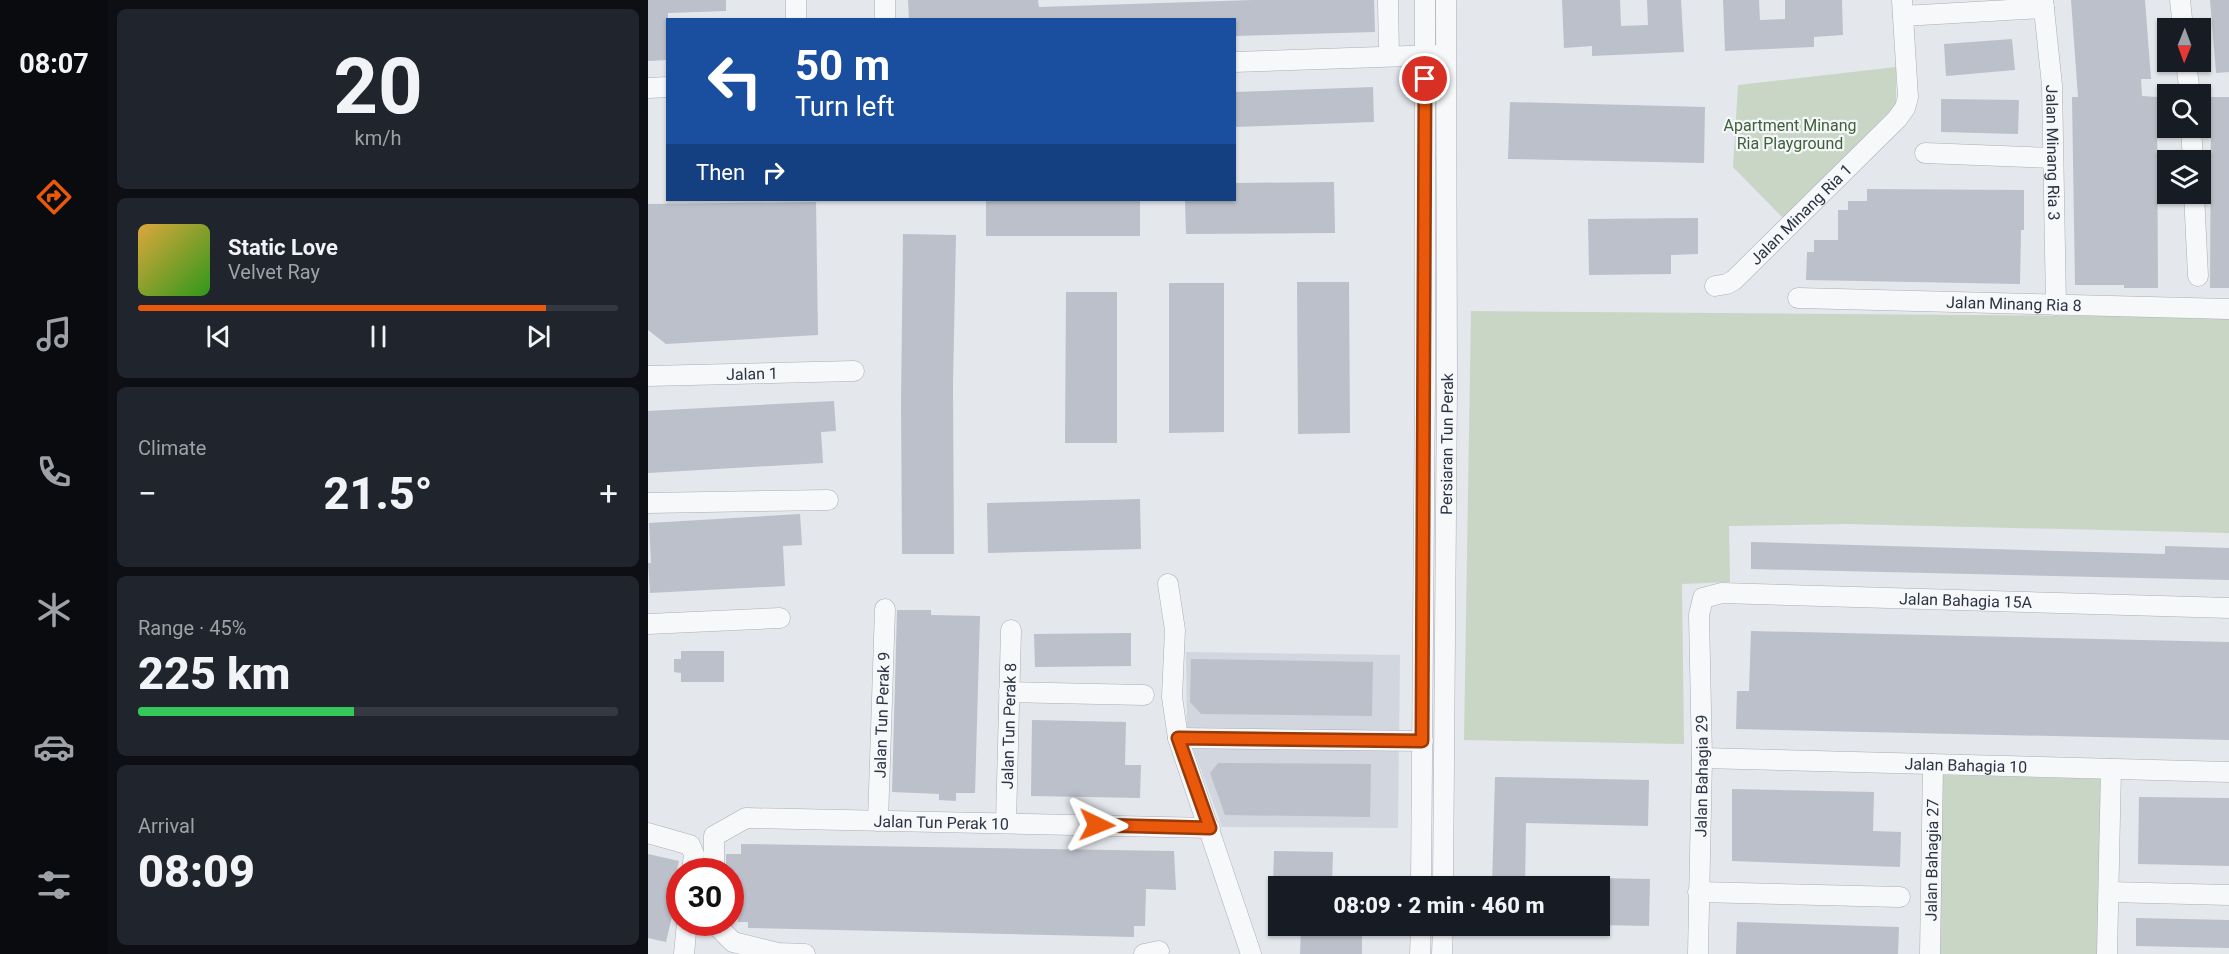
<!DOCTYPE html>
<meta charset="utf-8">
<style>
body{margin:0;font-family:Roboto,sans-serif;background:#20242c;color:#f1f3f6;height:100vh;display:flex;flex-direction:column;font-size:22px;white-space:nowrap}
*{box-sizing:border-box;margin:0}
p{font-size:20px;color:#9ea1a6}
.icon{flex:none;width:33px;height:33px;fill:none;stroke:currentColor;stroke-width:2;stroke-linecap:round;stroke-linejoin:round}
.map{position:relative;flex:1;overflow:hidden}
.side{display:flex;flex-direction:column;gap:9px;padding:9px;background:#0d0f14;width:540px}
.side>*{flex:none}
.top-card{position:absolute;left:18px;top:18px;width:570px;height:183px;border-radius:0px;box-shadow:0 2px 4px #0004;background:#1a4fa0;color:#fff;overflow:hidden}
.needle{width:39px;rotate:181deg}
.fabs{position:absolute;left:1509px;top:18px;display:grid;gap:12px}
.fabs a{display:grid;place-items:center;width:54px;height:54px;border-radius:0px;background:#171b24;box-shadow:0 2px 4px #0004;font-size:30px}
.speed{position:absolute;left:18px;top:858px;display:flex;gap:12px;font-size:30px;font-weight:700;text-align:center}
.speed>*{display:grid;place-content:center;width:78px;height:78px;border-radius:50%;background:#171b24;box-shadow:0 2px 4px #0004;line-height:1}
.speed .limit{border:9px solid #d22;background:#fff;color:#111}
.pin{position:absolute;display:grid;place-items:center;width:51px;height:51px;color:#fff;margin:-26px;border:3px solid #fff;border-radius:50%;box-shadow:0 2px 6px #0007}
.me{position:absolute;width:66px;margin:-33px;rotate:92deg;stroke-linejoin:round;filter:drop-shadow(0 0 4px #0008)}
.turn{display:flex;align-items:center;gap:21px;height:126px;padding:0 30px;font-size:27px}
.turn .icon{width:78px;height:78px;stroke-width:2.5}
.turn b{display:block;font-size:42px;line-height:51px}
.then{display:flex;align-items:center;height:57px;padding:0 30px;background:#0003;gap:12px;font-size:22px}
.big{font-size:45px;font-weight:800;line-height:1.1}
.side .card{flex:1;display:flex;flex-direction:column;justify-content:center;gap:9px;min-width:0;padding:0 21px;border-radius:9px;background:#20242c}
.side .dial{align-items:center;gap:0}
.dial b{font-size:78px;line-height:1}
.song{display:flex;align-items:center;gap:18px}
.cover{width:72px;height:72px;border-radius:9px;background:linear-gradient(135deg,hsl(40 70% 55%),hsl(110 70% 35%))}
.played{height:6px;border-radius:3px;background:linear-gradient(90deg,#ea580c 85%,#363941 85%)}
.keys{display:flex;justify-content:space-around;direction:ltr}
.heat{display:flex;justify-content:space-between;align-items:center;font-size:33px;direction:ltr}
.charge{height:9px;border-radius:4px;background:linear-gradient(90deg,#34c759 45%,#363941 0)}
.trip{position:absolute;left:620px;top:876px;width:342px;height:60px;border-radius:0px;background:#171b24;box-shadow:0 2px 4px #0004;font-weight:800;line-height:60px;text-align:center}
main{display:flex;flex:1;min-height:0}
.menu{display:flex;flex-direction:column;width:108px;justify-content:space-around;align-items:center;background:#090b0e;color:#9ea1a6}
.menu .icon{width:42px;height:42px}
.menu .selected{color:#ea580c}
.menu b{font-size:27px;color:#f1f3f6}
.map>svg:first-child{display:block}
.built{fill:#d2d6de}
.green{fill:#c9d6c5}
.building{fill:#bbc0ca}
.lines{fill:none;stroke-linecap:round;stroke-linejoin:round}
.minor-casing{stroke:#a9aeb7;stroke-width:21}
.minor{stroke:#f7f8fa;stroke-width:20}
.route-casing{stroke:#983908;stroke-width:15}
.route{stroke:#ea580c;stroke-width:10}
.labels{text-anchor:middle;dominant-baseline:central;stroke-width:4.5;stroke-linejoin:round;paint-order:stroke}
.park-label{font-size:16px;fill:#3f6138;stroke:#f4f6f9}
.street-label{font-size:16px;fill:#2b3445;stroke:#f4f6f9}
</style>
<main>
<nav class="menu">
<b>08:07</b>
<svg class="icon selected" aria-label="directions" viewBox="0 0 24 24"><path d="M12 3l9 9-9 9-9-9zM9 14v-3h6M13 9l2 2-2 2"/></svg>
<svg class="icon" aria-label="music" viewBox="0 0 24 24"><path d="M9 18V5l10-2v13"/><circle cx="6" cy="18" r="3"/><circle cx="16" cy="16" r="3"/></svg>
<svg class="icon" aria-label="phone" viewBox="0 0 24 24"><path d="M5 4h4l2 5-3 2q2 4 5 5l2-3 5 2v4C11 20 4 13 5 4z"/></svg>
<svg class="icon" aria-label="climate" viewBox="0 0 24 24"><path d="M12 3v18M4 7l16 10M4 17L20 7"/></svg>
<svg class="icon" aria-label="car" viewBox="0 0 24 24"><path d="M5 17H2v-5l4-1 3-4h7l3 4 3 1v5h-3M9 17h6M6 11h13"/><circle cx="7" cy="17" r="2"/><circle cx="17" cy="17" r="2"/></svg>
<svg class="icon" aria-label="filters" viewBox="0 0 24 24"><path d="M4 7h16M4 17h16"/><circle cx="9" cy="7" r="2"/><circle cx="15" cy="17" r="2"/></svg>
</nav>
<section class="side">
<div class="card dial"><b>20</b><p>km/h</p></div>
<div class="card">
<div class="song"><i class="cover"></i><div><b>Static Love</b><p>Velvet Ray</p></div></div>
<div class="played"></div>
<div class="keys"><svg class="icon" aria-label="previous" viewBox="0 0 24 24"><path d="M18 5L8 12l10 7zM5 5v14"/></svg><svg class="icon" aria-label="pause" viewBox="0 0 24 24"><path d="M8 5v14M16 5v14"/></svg><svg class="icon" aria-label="next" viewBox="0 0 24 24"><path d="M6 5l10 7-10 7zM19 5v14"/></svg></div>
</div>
<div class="card"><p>Climate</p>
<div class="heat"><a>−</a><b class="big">21.5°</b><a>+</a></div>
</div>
<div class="card"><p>Range · 45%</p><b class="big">225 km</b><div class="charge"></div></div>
<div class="card"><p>Arrival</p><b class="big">08:09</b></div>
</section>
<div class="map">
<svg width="1581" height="954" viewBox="0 0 1581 954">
<rect width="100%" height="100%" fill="#e4e7ec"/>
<path class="built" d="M538,652L752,655L750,828L574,827L539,732Z"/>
<path class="green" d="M1248,67V105L1135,218L1085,167L1090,85Z
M823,311L1581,317V533L1199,524L1081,526L1082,582L1034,584L1036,744L816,740Z
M1294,775L1456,779L1452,954H1292Z"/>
<path class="building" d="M0,0H78V11L20,13V60L0,61Z
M260,0H390L391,7L605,0H726L727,32L586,36V20H261Z
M914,0H972L973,26L1000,25L999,0H1033L1036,52L944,56V46L916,48Z
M1075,0H1111L1112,20L1137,19V0H1194L1195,35L1166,37V47L1077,51Z
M1423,0H1497L1503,79H1493L1494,96L1509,97L1510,288H1476V285H1427L1424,97H1430Z
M1562,0H1581V72L1568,73Z
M1364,39L1367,70L1298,76L1296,44Z
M725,87L726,122L586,127V92Z
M1563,97H1581V288H1562Z
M1293,99L1371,100L1370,134L1293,132Z
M862,102L1057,107L1056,163L860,159Z
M686,182L687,233L538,234L537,200H586V183Z
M1219,189L1376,190V230H1373L1372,284L1158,280L1159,252H1166V240H1190V210H1200V201H1219Z
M338,200H492V236H338Z
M168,202L170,335L18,344L0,330V204Z
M1050,218V254L1023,255V274L941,275L940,219Z
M255,234L308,235L305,385L306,554H254L253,403Z
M649,282H701L702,433L650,434Z
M521,283H576V432L521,433Z
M418,292H469V443H417Z
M186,401L188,431L173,432L175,463L0,473V411Z
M492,499L493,549L340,553L339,503Z
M152,514L154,545L135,546L137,586L2,593L0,563H3L1,523Z
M1103,542L1517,554V546L1581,548V580L1103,569Z
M249,610H283V615L332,616L327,793H308V801L291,800V794L244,792Z
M1103,631L1581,642V740L1088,729L1089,691H1101Z
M483,633V666L387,667L386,634Z
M33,651H76V682H33V673L26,672V659H33Z
M543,659L725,662L724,716L553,714L542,702Z
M384,720L478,722L477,765H493L492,798L383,796Z
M570,763L723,764L722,817L577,815L562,773Z
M847,777L1001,780L1000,826L878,823L877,886H844Z
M1084,789L1226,792L1225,831L1253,832L1252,867L1084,861Z
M1491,797L1581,798V866L1490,864Z
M93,844L526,851L528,890L498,889L497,926H486V937L100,928V922H90L92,880H82V872H78V854H93Z
M626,851L685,852L684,886H625Z
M0,854L31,861L21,903L27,904L18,942L0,938Z
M951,878L1002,879L1001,926L951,925Z
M1488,918L1581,920V948L1488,946Z
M1089,922L1251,927L1250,954H1088Z
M653,926H692L691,936H714V954H652Z"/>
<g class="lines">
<defs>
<g id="minor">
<path d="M148,0V20"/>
<path d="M237,0V20"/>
<path d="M740,0L741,56"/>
<path id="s1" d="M1395,0L1404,85L1408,305"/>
<path d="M1532,0L1535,28"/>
<path d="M1255,16L1396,8"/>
<path d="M586,62L790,55"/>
<path d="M1538,62L1542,94"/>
<path d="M0,88L20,87"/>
<path d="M1543,128L1545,160"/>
<path d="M1277,153L1405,158"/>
<path d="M1546,194L1550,276"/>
<path id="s2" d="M1067,286L1079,284L1086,280L1249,119L1257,108L1260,97L1254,0"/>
<path id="s3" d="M1150,298L1581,309"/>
<path id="s4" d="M0,376L206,371"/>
<path d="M0,503L180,500"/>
<path d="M520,584L527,630L524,697L530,738L603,954"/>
<path d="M0,624L132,618"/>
<path d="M361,692L496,695"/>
<path d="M530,738L775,741"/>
<path id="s5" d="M1054,758L1581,772"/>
<path id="s6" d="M230,821L237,609"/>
<path id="s7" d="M358,822L363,630"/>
<path d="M0,833L42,845L46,854L44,872"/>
<path id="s8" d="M66,872V836L98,818L562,828"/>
<path d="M773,886L777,386V0"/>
<path id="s9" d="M795,886L799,386L798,0"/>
<path d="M1050,892L1252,897"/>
<path d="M1461,892L1581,895"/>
<path d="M65,922L85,942L130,953L157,954"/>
<path d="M36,954L39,922"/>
<path d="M496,954L511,951"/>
<path d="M772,954L773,926"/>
<path d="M794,954L795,926"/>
<path id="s10" d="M1050,954L1054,758L1051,615L1055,598L1074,593L1581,608"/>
<path id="s11" d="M1282,954L1285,764"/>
<path d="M1459,954L1463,769"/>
</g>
</defs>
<use href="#minor" class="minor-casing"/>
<use href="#minor" class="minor"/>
</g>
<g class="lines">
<defs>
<path id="route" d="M449,825L562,828L530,738L774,741L777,79"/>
</defs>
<use href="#route" class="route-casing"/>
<use href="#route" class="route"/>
</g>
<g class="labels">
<g class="park-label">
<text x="1142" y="125">Apartment Minang<tspan x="1142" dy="18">Ria Playground</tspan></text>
</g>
<g class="street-label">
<text stroke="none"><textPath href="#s1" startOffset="153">Jalan Minang Ria 3</textPath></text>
<text stroke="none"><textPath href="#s2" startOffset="114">Jalan Minang Ria 1</textPath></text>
<text stroke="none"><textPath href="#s3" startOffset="216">Jalan Minang Ria 8</textPath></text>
<text stroke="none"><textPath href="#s4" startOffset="104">Jalan 1</textPath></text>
<text stroke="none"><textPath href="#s9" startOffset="442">Persiaran Tun Perak</textPath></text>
<text stroke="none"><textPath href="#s10" startOffset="620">Jalan Bahagia 15A</textPath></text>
<text stroke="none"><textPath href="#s6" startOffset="106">Jalan Tun Perak 9</textPath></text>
<text stroke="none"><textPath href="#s7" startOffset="96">Jalan Tun Perak 8</textPath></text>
<text stroke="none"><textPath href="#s5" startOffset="264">Jalan Bahagia 10</textPath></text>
<text stroke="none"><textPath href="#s10" startOffset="178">Jalan Bahagia 29</textPath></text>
<text stroke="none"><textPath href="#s8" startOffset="268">Jalan Tun Perak 10</textPath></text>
<text stroke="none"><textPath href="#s11" startOffset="94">Jalan Bahagia 27</textPath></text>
</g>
</g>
</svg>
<div class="fabs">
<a><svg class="needle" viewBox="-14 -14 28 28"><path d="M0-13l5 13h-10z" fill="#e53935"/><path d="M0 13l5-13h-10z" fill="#9ea1a6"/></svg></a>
<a><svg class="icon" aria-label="search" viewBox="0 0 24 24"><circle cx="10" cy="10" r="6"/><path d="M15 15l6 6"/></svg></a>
<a><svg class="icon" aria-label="layers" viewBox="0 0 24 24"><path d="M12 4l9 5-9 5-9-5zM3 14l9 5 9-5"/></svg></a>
</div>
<div class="speed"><div class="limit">30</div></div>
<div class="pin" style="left:777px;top:79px;background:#d93025"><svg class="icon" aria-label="arrive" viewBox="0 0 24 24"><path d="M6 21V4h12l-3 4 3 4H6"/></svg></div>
<svg class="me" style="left:449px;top:825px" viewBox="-20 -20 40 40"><path d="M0-17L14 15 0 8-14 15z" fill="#ea580c" stroke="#fff" stroke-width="4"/></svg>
<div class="trip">08:09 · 2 min · 460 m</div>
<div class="top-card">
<div class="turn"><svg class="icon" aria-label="left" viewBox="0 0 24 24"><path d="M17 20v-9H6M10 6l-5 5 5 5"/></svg><div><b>50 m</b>Turn left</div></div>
<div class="then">Then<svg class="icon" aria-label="right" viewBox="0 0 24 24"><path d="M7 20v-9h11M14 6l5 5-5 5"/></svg></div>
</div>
</div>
</main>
